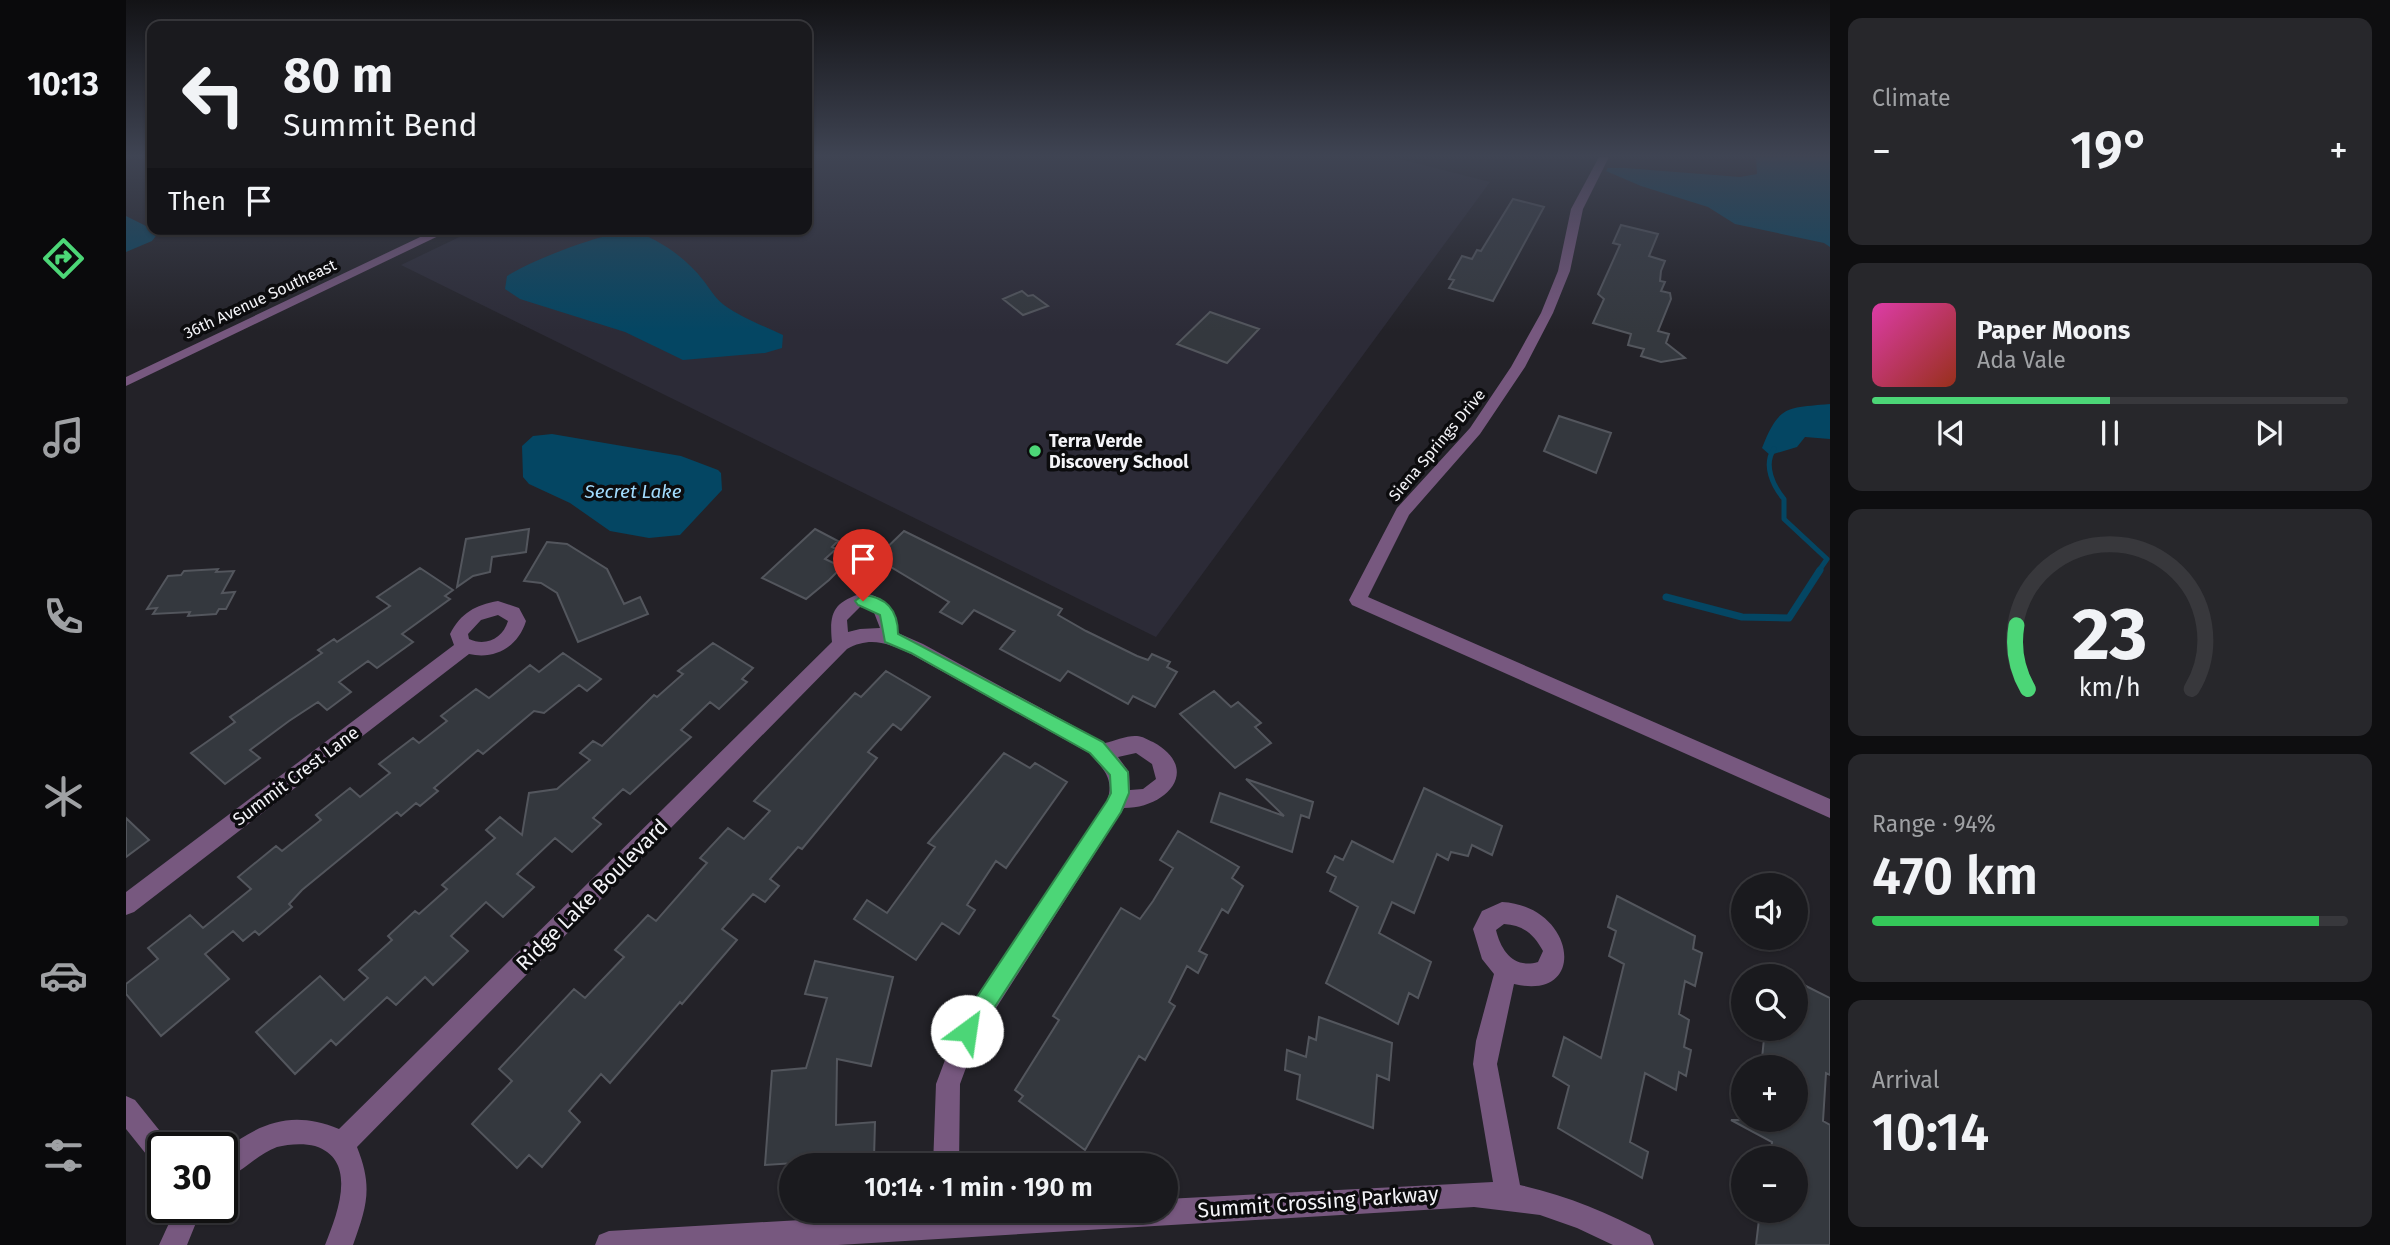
<!DOCTYPE html>
<meta charset="utf-8">
<style>
body{margin:0;font-family:"Fira Sans",sans-serif;background:#27272b;color:#f1f3f6;height:100vh;display:flex;flex-direction:column;font-size:26px;white-space:nowrap}
*{box-sizing:border-box;margin:0}
p{font-size:23px;color:#9fa1a4}
.icon{flex:none;width:38px;height:38px;fill:none;stroke:currentColor;stroke-width:2;stroke-linecap:round;stroke-linejoin:round}
.map{position:relative;flex:1;overflow:hidden}
.details{display:flex;flex-direction:column;gap:18px;padding:18px;background:#0e0e10;width:560px}
.details>*{flex:none}
.top-card{position:absolute;left:21px;top:21px;width:665px;height:214px;border-radius:14px;box-shadow:0 2px 5px #0004,0 0 0 2px #38383c;background:#1a1a1e;color:#f1f3f6;overflow:hidden}
.fabs{position:absolute;left:1605px;top:873px;display:grid;gap:14px}
.fabs a{display:grid;place-items:center;width:77px;height:77px;border-radius:50%;background:#1a1a1e;box-shadow:0 2px 5px #0004,0 0 0 2px #38383c;font-size:35px}
.speed{position:absolute;left:21px;top:1132px;display:flex;gap:14px;font-size:35px;font-weight:700;text-align:center}
.speed>*{display:grid;place-content:center;width:91px;height:91px;border-radius:50%;background:#1a1a1e;box-shadow:0 2px 5px #0004,0 0 0 2px #38383c;line-height:1}
.speed .limit{border:4px solid #111;border-radius:10px;background:#fff;color:#111}
.pin{position:absolute;display:grid;place-items:center;width:60px;height:60px;color:#fff;margin:-72px -30px;border-radius:50% 50% 50% 0;rotate:-45deg;box-shadow:0 0 7px #0007}
.pin .icon{rotate:45deg}
.me{position:absolute;width:77px;margin:-38px;rotate:31deg;stroke-linejoin:round;filter:drop-shadow(0 0 5px #0008)}
.turn{display:flex;align-items:center;gap:24px;height:147px;padding:0 21px;font-size:32px}
.turn .icon{width:91px;height:91px;stroke-width:2.5}
.turn b{display:block;font-size:49px;line-height:60px}
.then{display:flex;align-items:center;height:66px;padding:0 21px;background:#0003;gap:14px;font-size:26px}
.big{font-size:52px;font-weight:600;line-height:1.1}
.details .card{flex:1;display:flex;flex-direction:column;justify-content:center;gap:10px;min-width:0;padding:0 24px;border-radius:14px;background:#27272b}
.details .dial{align-items:center;gap:0}
.dial svg{height:182px;overflow:visible;fill:none;stroke:#38383c;stroke-width:7;stroke-linecap:round;text-anchor:middle}
.dial text{fill:#f1f3f6;stroke:none}
.song{display:flex;align-items:center;gap:21px}
.cover{width:84px;height:84px;border-radius:10px;background:linear-gradient(135deg,hsl(320 70% 55%),hsl(10 70% 35%))}
.played{height:7px;border-radius:4px;background:linear-gradient(90deg,#4cd677 50%,#38383c 50%)}
.keys{display:flex;justify-content:space-around;direction:ltr}
.heat{display:flex;justify-content:space-between;align-items:center;font-size:38px;direction:ltr}
.charge{height:10px;border-radius:5px;background:linear-gradient(90deg,#34c759 94%,#38383c 0)}
.trip{position:absolute;left:653px;top:1153px;width:399px;height:70px;border-radius:35px;background:#1a1a1e;box-shadow:0 2px 5px #0004,0 0 0 2px #38383c;font-weight:600;line-height:70px;text-align:center}
main{display:flex;flex:1;min-height:0}
.tab-bar{display:flex;flex-direction:column;width:126px;justify-content:space-around;align-items:center;background:#0a0a0c;color:#9fa1a4}
.tab-bar .icon{width:49px;height:49px}
.tab-bar .on{color:#4cd677}
.tab-bar b{font-size:32px;color:#f1f3f6}
.map>svg:first-child{display:block}
.built{fill:#2c2b37}
.water{fill:#044663}
.lines{fill:none;stroke-linecap:round;stroke-linejoin:round}
.stream-far1{stroke:#044663;stroke-width:5}
.stream{stroke:#044663;stroke-width:7}
.building{fill:#34383e;stroke:#53565d;stroke-width:2}
.minor{fill:#77587f;fill-rule:evenodd}
.route{fill:#4cd677;stroke:#318b4d;stroke-width:2}
.poi-dot{fill:#4cd677;stroke:#0c0c0e;stroke-width:2.5}
.labels{text-anchor:middle;dominant-baseline:central;stroke-width:7;stroke-linejoin:round;paint-order:stroke}
.far-street-label{font-size:16px;fill:#f4f4f8;stroke:#0c0c0e}
.poi-label{font-size:18px;font-weight:bold;fill:#f4f4f8;stroke:#0c0c0e;text-anchor:start}
.street-label{font-size:18px;fill:#f4f4f8;stroke:#0c0c0e}
.water-label{font-size:19px;font-style:italic;fill:#a1dbfd;stroke:#0c0c0e}
.near-street-label{font-size:21px;fill:#f4f4f8;stroke:#0c0c0e}
</style>
<main>
<nav class="tab-bar">
<b>10:13</b>
<svg class="icon on" aria-label="directions" viewBox="0 0 24 24"><path d="M12 3l9 9-9 9-9-9zM9 14v-3h6M13 9l2 2-2 2"/></svg>
<svg class="icon" aria-label="music" viewBox="0 0 24 24"><path d="M9 18V5l10-2v13"/><circle cx="6" cy="18" r="3"/><circle cx="16" cy="16" r="3"/></svg>
<svg class="icon" aria-label="phone" viewBox="0 0 24 24"><path d="M5 4h4l2 5-3 2q2 4 5 5l2-3 5 2v4C11 20 4 13 5 4z"/></svg>
<svg class="icon" aria-label="climate" viewBox="0 0 24 24"><path d="M12 3v18M4 7l16 10M4 17L20 7"/></svg>
<svg class="icon" aria-label="car" viewBox="0 0 24 24"><path d="M5 17H2v-5l4-1 3-4h7l3 4 3 1v5h-3M9 17h6M6 11h13"/><circle cx="7" cy="17" r="2"/><circle cx="17" cy="17" r="2"/></svg>
<svg class="icon" aria-label="filters" viewBox="0 0 24 24"><path d="M4 7h16M4 17h16"/><circle cx="9" cy="7" r="2"/><circle cx="15" cy="17" r="2"/></svg>
</nav>
<div class="map">
<svg width="1704" height="1245" viewBox="0 0 1704 1245">
<rect width="100%" height="100%" fill="#232228"/>
<path class="built" d="M681,157H1266L1364,182L1030,637L275,265L350,229H681Z"/>
<path class="water" d="M1630,157H1704V247L1698,243L1609,224L1582,207L1515,186L1480,171L1482,168H1499L1614,177L1631,174Z
M0,216L26,229H35L26,241L0,252Z
M506,231C532,238 560,258 577,280C584,289 589,298 598,305C616,318 638,326 657,335L656,348L639,353L557,360L499,332L394,299L379,289L381,276C406,260 476,233 506,231Z
M1704,404V439L1679,437L1671,447L1644,455L1636,448C1653,405 1660,408 1704,404Z
M426,434L555,456L592,470L595,473L596,490L554,535L523,538L484,531L444,503L403,484L397,477L396,446L407,436Z"/>
<g class="lines">
<path class="stream-far1" d="M1648,449C1637,465 1647,486 1658,499V519L1701,559L1692,572"/>
<path class="stream" d="M1540,597L1616,617L1663,618L1694,570"/>
</g>
<path class="building" d="M1387,199L1418,207L1367,301L1323,288L1328,280L1323,279L1336,256L1346,259L1351,250L1355,251Z
M1495,225L1532,234L1523,256L1539,261L1535,271L1534,281L1539,282L1535,291L1544,293L1545,299L1532,331L1543,334L1540,343L1559,358L1535,362L1515,356L1518,349L1502,345L1505,334L1467,323L1478,299L1472,294L1494,245L1487,243Z
M896,291L902,296L907,295L922,306L897,315L877,299Z
M1084,312L1133,329L1101,363L1051,344Z
M1433,416L1485,433L1470,473L1418,451Z
M403,529L400,552L366,557L364,572L347,576L331,587L340,539Z
M689,529L712,541L706,547L710,549L699,559L716,567L703,580L680,599L636,578Z
M778,531L936,609L932,615L960,631L1011,656L1022,660L1026,654L1044,662L1041,667L1051,672L1029,707L1007,696L1002,704L942,671L934,681L874,649L889,631L848,610L836,624L814,612L823,602L750,558Z
M421,542L441,544L481,569L498,604L514,597L522,614L452,642L431,593L415,583L398,581Z
M294,568L327,590L319,596L324,599L276,634L287,642L251,668L242,661L213,682L225,692L201,710L192,702L163,721L124,750L134,758L99,784L65,753L109,722L104,717L196,653L192,650L208,639L211,642L264,606L251,597Z
M92,569L90,572L108,571L96,593L109,592L100,609H93L90,614L62,616L64,612L27,614L31,608L21,609L42,576L55,575L58,571Z
M587,643L627,668L616,679L621,682L593,709L584,702L555,730L565,737L504,794L497,789L467,818L475,824L446,852L429,838L391,874L408,887L377,917L360,902L325,936L342,951L307,985L299,977L270,1005L261,997L210,1045L205,1040L169,1074L130,1032L194,976L218,1000L242,978L233,970L266,940L262,936L289,911L293,914L321,889L316,885L369,838L360,830L374,817L396,835L403,793L431,789L464,760L454,753L467,741L476,746L528,695L531,697L557,674L552,671Z
M437,653L475,679L461,691L453,685L418,713L408,711L357,754L352,750L308,788L312,791L294,806L290,803L275,816L271,812L176,890L163,904L166,907L133,935L129,931L117,941L107,931L79,954L103,979L35,1036L0,994V984L32,959L22,948L64,915L77,928L125,889L112,877L150,846L156,851L195,820L190,815L224,788L234,797L264,773L253,764L287,738L293,743L321,721L315,716L350,689L363,698L404,665L413,672Z
M760,671L804,697L775,730L767,724L742,752L751,758L676,849L672,847L644,879L653,886L639,902L627,894L596,929L611,940L556,1004L554,1002L484,1083L475,1074L443,1111L454,1122L416,1167L403,1155L391,1168L346,1124L386,1081L373,1069L448,989L459,998L498,957L489,950L522,915L530,921L581,863L574,858L602,828L618,839L644,811L628,801L729,693L735,697Z
M1088,691L1105,707L1112,702L1135,723L1129,727L1145,743L1109,768L1054,714Z
M878,753L904,768L909,763L941,782L880,868L870,861L841,905L849,910L833,934L816,923L790,960L728,919L741,900L761,913L809,847L802,843Z
M1120,779L1187,802L1183,818L1175,815L1166,852L1085,822L1094,793L1158,816Z
M1298,788L1376,826L1366,855L1346,845L1342,856L1325,852L1322,860L1311,854L1288,913L1266,902L1253,933L1305,962L1292,998L1283,993L1272,1024L1200,983L1232,907L1204,891L1210,877L1201,872L1209,856L1217,860L1226,841L1267,862Z
M0,818L23,840L0,857Z
M1052,831L1113,867L1106,878L1117,886L1102,913L1096,909L1073,951L1081,955L1072,973L1061,966L1043,1002L1049,1006L1019,1060L1013,1056L959,1150L893,1101L897,1096L889,1090L933,1020L927,1016L995,908L1014,919L1027,901L1047,868L1034,860Z
M1491,896L1569,936L1567,949L1576,953L1569,986L1559,981L1553,1014L1563,1020L1558,1047L1565,1050L1560,1076L1553,1072L1550,1090L1519,1073L1504,1142L1522,1152L1516,1178L1432,1128L1443,1086L1427,1076L1438,1037L1475,1058L1498,964L1483,956L1490,931L1482,927Z
M689,961L767,977L745,1066L711,1059L710,1125L749,1122L748,1158L639,1165L646,1071L680,1068L701,998L679,994Z
M1670,981L1704,998V1075L1700,1073L1697,1121L1704,1125V1245H1630L1634,1211H1670V1158H1644L1646,1142L1605,1120H1670V1068H1635L1639,1029H1670Z
M1193,1017L1266,1043L1263,1080L1251,1075L1247,1128L1171,1099L1174,1075L1159,1070L1161,1050L1180,1057L1183,1037L1190,1040Z"/>
<g class="lines">
<path class="minor" d="M1473,157H1483L1457,209L1444,271L1427,313L1399,367L1354,434L1283,515L1242,597L1704,799V818L1226,605L1223,600L1271,508L1344,428L1385,367L1415,313L1432,271L1445,209Z
M311,229H327L0,386V377Z
M737,593C760,596 770,611 772,633L797,644L979,743C988,741 1002,735 1011,736C1016,736 1022,740 1027,742C1076,769 1041,808 998,808L851,1038L834,1084L833,1166H807L810,1084L833,1023L981,801C989,779 977,768 963,753L785,654C762,643 744,636 721,649L231,1147C247,1187 241,1206 227,1245H199C211,1215 233,1160 189,1146C178,1143 162,1144 151,1147C130,1155 117,1172 96,1181V1152C135,1122 166,1110 213,1129L706,642C703,613 707,602 737,593ZM734,607L747,610L754,628L734,629L722,632L721,620ZM1010,753L1026,764L1030,779L1017,789L1004,790L1003,772L992,757Z
M372,601L393,608L400,621C392,647 369,660 343,654L8,912L0,915V892L328,645L324,634C335,613 349,605 372,601ZM372,615L382,621C377,638 360,647 343,639L342,634L355,620Z
M1376,902C1450,906 1463,1002 1388,984L1371,1064L1394,1185C1440,1195 1482,1213 1524,1235L1528,1245H1487L1451,1228L1414,1215L1348,1207L712,1245H469L473,1235L483,1231L832,1211H1040V1199L1367,1182L1347,1064L1350,1041L1368,974L1356,959L1347,929L1356,911ZM1378,924C1397,925 1408,934 1417,951L1412,962C1388,969 1375,951 1370,930Z
M0,1096L9,1100L46,1146L47,1148H37V1168L28,1164L0,1129Z
M50,1208H76L61,1245H33Z"/>
</g>
<linearGradient id="sky" x2="0" y2="1"><stop stop-color="#131316"/><stop offset="0.47" stop-color="#3f4453"/><stop offset="1" stop-color="#3f4453" stop-opacity="0"/></linearGradient>
<rect width="1704" height="331" fill="url(#sky)"/>
<path class="route" d="M737,595C761,597 772,611 772,634L977,742L1002,772L1003,793L995,812L848,1039L841,1042L833,1039L830,1031L833,1024L981,801L985,793L984,775L964,753L785,653L759,642L754,615L732,605L729,601Z"/>
<circle class="poi-dot" cx="909" cy="451" r="7"/>
<g class="labels">
<g class="far-street-label">
<text transform="translate(134 299) rotate(-25)">36th Avenue Southeast</text>
<text transform="translate(1311 445) rotate(-50)">Siena Springs Drive</text>
</g>
<g class="poi-label">
<text x="923" y="441">Terra Verde<tspan x="923" dy="21">Discovery School</tspan></text>
</g>
<g class="street-label">
<text transform="translate(170 776) rotate(-37)">Summit Crest Lane</text>
</g>
<g class="water-label">
<text x="507" y="491">Secret Lake</text>
</g>
<g class="near-street-label">
<text transform="translate(466 895) rotate(-45)">Ridge Lake Boulevard</text>
<text transform="translate(1192 1202) rotate(-4)">Summit Crossing Parkway</text>
</g>
</g>
</svg>
<div class="fabs">
<a><svg class="icon" aria-label="sound" viewBox="0 0 24 24"><path d="M4 9h4l5-4v14l-5-4H4zM17 9q2 3 0 6"/></svg></a>
<a><svg class="icon" aria-label="search" viewBox="0 0 24 24"><circle cx="10" cy="10" r="6"/><path d="M15 15l6 6"/></svg></a>
<a>+</a>
<a>−</a>
</div>
<div class="speed"><div class="limit">30</div></div>
<div class="pin" style="left:737px;top:601px;background:#d93025"><svg class="icon" aria-label="arrive" viewBox="0 0 24 24"><path d="M6 21V4h12l-3 4 3 4H6"/></svg></div>
<svg class="me" style="left:841px;top:1031px" viewBox="-20 -20 40 40"><circle r="19" fill="#fff"/><path d="M0-13L10 11 0 6-10 11z" fill="#4cd677"/></svg>
<div class="trip">10:14 · 1 min · 190 m</div>
<div class="top-card">
<div class="turn"><svg class="icon" aria-label="left" viewBox="0 0 24 24"><path d="M17 20v-9H6M10 6l-5 5 5 5"/></svg><div><b>80 m</b>Summit Bend</div></div>
<div class="then">Then<svg class="icon" aria-label="arrive" viewBox="0 0 24 24"><path d="M6 21V4h12l-3 4 3 4H6"/></svg></div>
</div>
</div>
<section class="details">
<div class="card"><p>Climate</p>
<div class="heat"><a>−</a><b class="big">19°</b><a>+</a></div>
</div>
<div class="card">
<div class="song"><i class="cover"></i><div><b>Paper Moons</b><p>Ada Vale</p></div></div>
<div class="played"></div>
<div class="keys"><svg class="icon" aria-label="previous" viewBox="0 0 24 24"><path d="M18 5L8 12l10 7zM5 5v14"/></svg><svg class="icon" aria-label="pause" viewBox="0 0 24 24"><path d="M8 5v14M16 5v14"/></svg><svg class="icon" aria-label="next" viewBox="0 0 24 24"><path d="M6 5l10 7-10 7zM19 5v14"/></svg></div>
</div>
<div class="card dial"><svg viewBox="0 0 100 80">
<path d="M14 69A42 42 0 1 1 86 69"/>
<path d="M14 69A42 42 0 0 1 9 41" stroke="#4cd677"/>
<text x="50" y="56" font-size="32" font-weight="700">23</text>
<text x="50" y="72" font-size="11">km/h</text>
</svg></div>
<div class="card"><p>Range · 94%</p><b class="big">470 km</b><div class="charge"></div></div>
<div class="card"><p>Arrival</p><b class="big">10:14</b></div>
</section>
</main>
